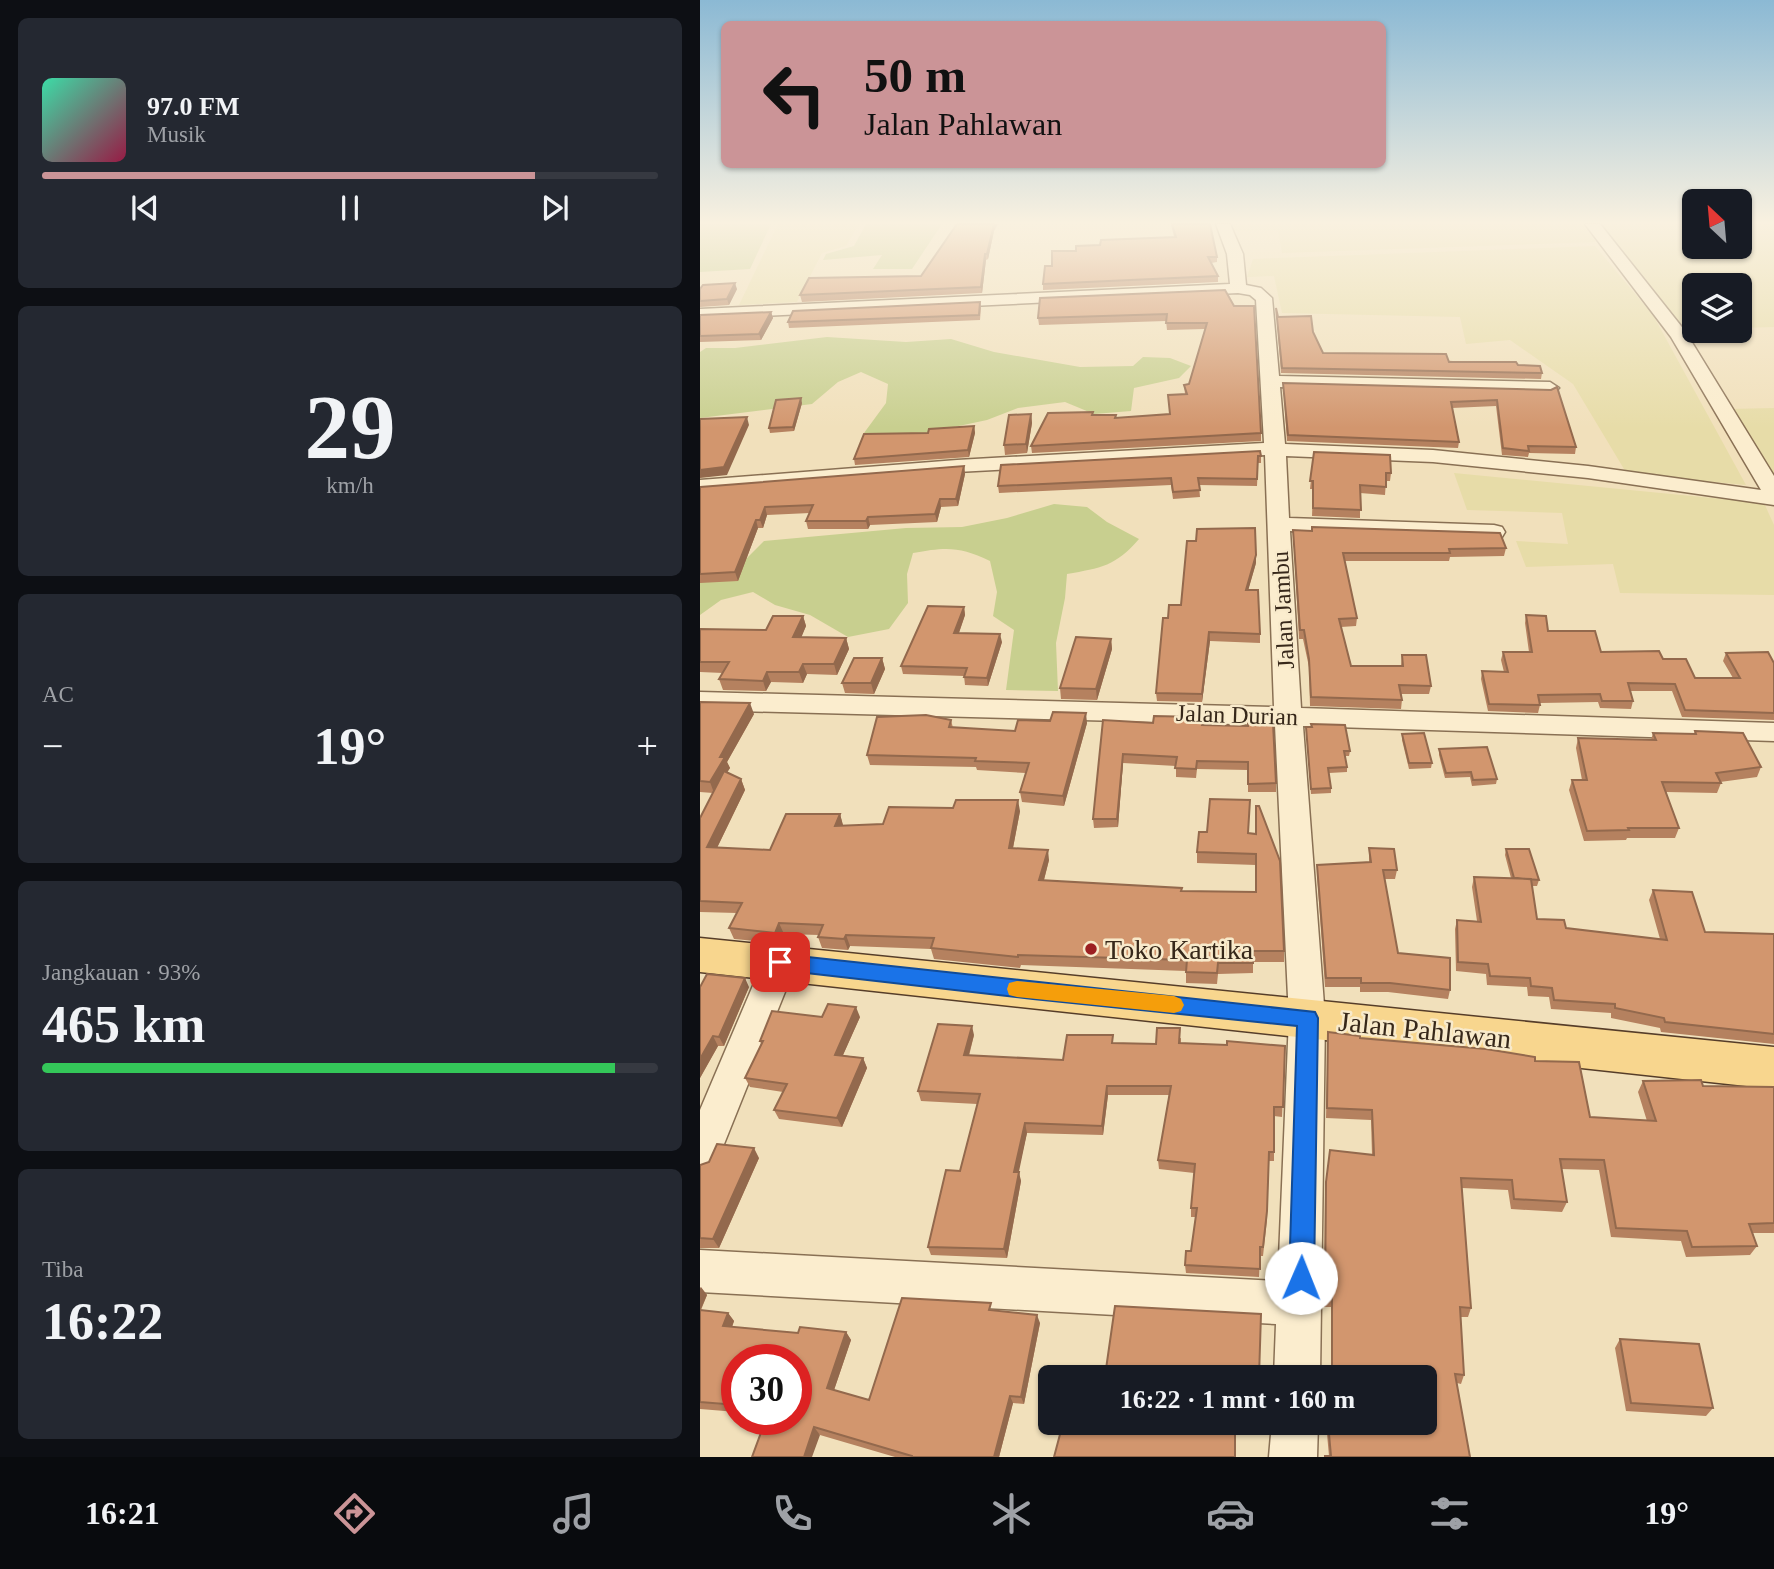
<!DOCTYPE html>
<html lang="id">
<meta charset="utf-8">
<style>
body{margin:0;font-family:Georgia,serif;background:#242831;color:#f1f3f6;height:100vh;display:flex;flex-direction:column;font-size:26px;white-space:nowrap}
*{box-sizing:border-box;margin:0}
p{font-size:23px;color:#9ea1a6}
.icon{flex:none;width:38px;height:38px;fill:none;stroke:currentColor;stroke-width:2;stroke-linecap:round;stroke-linejoin:round}
.map{position:relative;flex:1;overflow:hidden}
.drawer{display:flex;flex-direction:column;gap:18px;padding:18px;background:#0d0f14;width:700px}
.drawer>*{flex:none}
.hud{position:absolute;left:21px;top:21px;width:665px;height:147px;border-radius:10px;box-shadow:0 2px 5px #0004;background:#cb9497;color:#111;overflow:hidden}
.needle{width:46px;rotate:334deg}
.controls{position:absolute;left:982px;top:189px;display:grid;gap:14px}
.controls a{display:grid;place-items:center;width:70px;height:70px;border-radius:10px;background:#171b24;box-shadow:0 2px 5px #0004;font-size:35px}
.speed{position:absolute;left:21px;top:1344px;display:flex;gap:14px;font-size:35px;font-weight:700;text-align:center}
.speed>*{display:grid;place-content:center;width:91px;height:91px;border-radius:50%;background:#171b24;box-shadow:0 2px 5px #0004;line-height:1}
.speed .limit{border:10px solid #d22;background:#fff;color:#111}
.pin{position:absolute;display:grid;place-items:center;width:60px;height:60px;color:#fff;margin:-30px;border-radius:14px;box-shadow:0 4px 10px #0006}
.me{position:absolute;width:77px;margin:-38px;rotate:1deg;stroke-linejoin:round;filter:drop-shadow(0 0 5px #0008)}
.turn{display:flex;align-items:center;gap:24px;height:147px;padding:0 28px;font-size:32px}
.turn .icon{width:91px;height:91px;stroke-width:2.5}
.turn b{display:block;font-size:49px;line-height:60px}
.big{font-size:52px;font-weight:800;line-height:1.1}
.drawer .card{flex:1;display:flex;flex-direction:column;justify-content:center;gap:10px;min-width:0;padding:0 24px;border-radius:10px;background:#242831}
.drawer .dial{align-items:center;gap:0}
.dial b{font-size:91px;line-height:1}
.song{display:flex;align-items:center;gap:21px}
.cover{width:84px;height:84px;border-radius:10px;background:linear-gradient(135deg,hsl(160 70% 55%),hsl(340 70% 35%))}
.played{height:7px;border-radius:4px;background:linear-gradient(90deg,#cb9497 80%,#363941 80%)}
.keys{display:flex;justify-content:space-around;direction:ltr}
.heat{display:flex;justify-content:space-between;align-items:center;font-size:38px;direction:ltr}
.charge{height:10px;border-radius:5px;background:linear-gradient(90deg,#34c759 93%,#363941 0)}
.trip{position:absolute;left:338px;top:1365px;width:399px;height:70px;border-radius:10px;background:#171b24;box-shadow:0 2px 5px #0004;font-weight:800;line-height:70px;text-align:center}
.tab-bar{display:flex;height:112px;justify-content:space-around;align-items:center;background:#090b0e;color:#9ea1a6}
.tab-bar .icon{width:49px;height:49px}
.tab-bar .current{color:#cb9497}
.tab-bar b{font-size:32px;color:#f1f3f6}
main{display:flex;flex:1;min-height:0}
.map>svg:first-child{display:block}
.farmland{fill:#e7dca8}
.green{fill:#c8cf8f}
.lines{fill:none;stroke-linecap:round;stroke-linejoin:round}
.minor-casing{stroke:#897054;stroke-width:3}
.major-casing{stroke:#563d29;stroke-width:3}
.minor{fill:#fbedce;fill-rule:evenodd}
.major{fill:#f8d68e;fill-rule:evenodd}
.wall{fill:#b5815f}
.shaded-wall{fill:#93694d}
.building{fill:#d2966e;stroke:#93694d;stroke-width:2}
.route{fill:#1a73e8;stroke:#114b97;stroke-width:2}
.slow{fill:#f59e0b}
.poi-dot{fill:#9c2022;stroke:#f8eacb;stroke-width:2.5}
.labels{text-anchor:middle;dominant-baseline:central;stroke-width:5;stroke-linejoin:round;paint-order:stroke}
.street-label{font-size:24px;fill:#37281a;stroke:#f8eacb}
.near-poi-label{font-size:28px;fill:#37281a;stroke:#f8eacb;text-anchor:start}
.near-street-label{font-size:28px;fill:#37281a;stroke:#f8eacb}
</style>
<main>
<section class="drawer">
<div class="card">
<div class="song"><i class="cover"></i><div><b>97.0 FM</b><p>Musik</p></div></div>
<div class="played"></div>
<div class="keys"><svg class="icon" aria-label="previous" viewBox="0 0 24 24"><path d="M18 5L8 12l10 7zM5 5v14"/></svg><svg class="icon" aria-label="pause" viewBox="0 0 24 24"><path d="M8 5v14M16 5v14"/></svg><svg class="icon" aria-label="next" viewBox="0 0 24 24"><path d="M6 5l10 7-10 7zM19 5v14"/></svg></div>
</div>
<div class="card dial"><b>29</b><p>km/h</p></div>
<div class="card"><p>AC</p>
<div class="heat"><a>−</a><b class="big">19°</b><a>+</a></div>
</div>
<div class="card"><p>Jangkauan · 93%</p><b class="big">465 km</b><div class="charge"></div></div>
<div class="card"><p>Tiba</p><b class="big">16:22</b></div>
</section>
<div class="map">
<svg width="1074" height="1457" viewBox="0 0 1074 1457">
<rect width="100%" height="100%" fill="#f1e0bb"/>
<path class="farmland" d="M78,224H159L146,246L122,253L97,302L39,305Z
M528,224H882L896,242L582,253L578,230L531,231Z
M899,224H994V247H1040V224H1074V327L1040,328V285H994V329L978,330L942,276Z
M895,246L953,315L1046,485L927,474L873,384L810,340L766,344L760,317L582,313L574,276L547,277L553,259Z
M1074,408V485L1028,409Z
M754,473L1064,503L1074,525V595L920,593L913,564L826,567L816,541L868,544L862,513L767,510Z"/>
<path class="green" d="M0,224H71L50,269L0,272Z
M166,224H242L212,269H173L182,255L123,260L126,254L154,246Z
M127,337L206,342L251,339L294,352L380,367L433,366L443,357L470,358L491,366L479,378L434,388L431,411L394,414L365,402L318,408L287,420L202,438L164,433L186,403L188,384L161,372L138,382L112,404L0,418V352L6,348H35Z
M354,504L387,507L407,522L439,539C416,566 401,568 367,574L365,598L356,643L358,691L306,690L314,630L293,616L297,592L290,561C260,546 245,547 213,553L207,574L208,603L189,629L148,637L110,615L75,605L53,592L21,600L0,615V580L45,560L64,541L206,528L262,527L307,518Z"/>
<g class="lines">
<defs>
<path id="minor" d="M516,224H530L543,254L546,285L561,288L572,298L579,376L850,382L859,388L850,394L580,387L585,444L733,450L888,466L1061,490L971,337L885,224H900L985,331L1074,476V505L888,478L733,462L586,456L589,518L794,525L802,527L805,532L802,537L794,539L590,531L601,708L1074,723V741L603,726L625,1018L620,1377H574L576,1324L0,1292V1250L578,1281L589,1018L575,725L0,710V692L574,707L565,455L257,472L0,492V480L257,460L564,443L556,300L550,295L538,293L0,319V309L530,284L527,254Z
M80,948L92,952L97,962L14,1169L0,1175V1110L63,962L68,952Z
M572,1423H618L617,1457H569Z"/>
<path id="major" d="M0,938L1074,1047V1089L0,972Z"/>
</defs>
<use href="#minor" class="minor-casing"/>
<use href="#major" class="major-casing"/>
<use href="#minor" class="minor"/>
<use href="#major" class="major"/>
</g>
<path class="wall" d="M471,224H510L517,257V262L511,263L518,276V282L343,290V284L352,266L376,251L400,245L474,237Z
M294,231L288,259L286,260L282,293L102,302L100,295L221,276Z
M0,289H37L29,305L0,307Z
M525,290L561,433V441L332,453L331,446L393,412V415L416,418L469,414L485,394L484,385L489,384L505,329L467,330L466,321L339,325L338,318Z
M280,302L281,308L280,320L89,328L88,322Z
M576,308L578,317L613,332L623,353L818,365L842,373L841,379L581,373Z
M71,312L73,318L61,340L0,342V315Z
M583,383L851,390L876,447L875,454L829,453L828,457L802,455L796,406L752,408L759,442L758,448L587,441Z
M102,403L94,431L70,433L69,428Z
M331,414L332,423L327,453L305,455L304,445Z
M274,426L275,433L269,457L155,465L154,459L228,433Z
M614,452L691,473L690,481H686L685,495L660,493V518L612,516L613,489H610Z
M561,456V463H558L557,486L499,485L500,497L473,499L471,485L299,493L298,486Z
M264,466L265,474L258,506L241,507L237,522L170,525L168,529H108L106,521L110,513L67,515L63,528H58L38,581L0,583V487Z
M593,530L806,548L804,556L750,557L749,561H644L657,618L656,626L641,627L651,666H701L702,655L731,686L729,694H701L702,700L701,709L610,706L609,667L603,639H599Z
M556,563L548,590L560,634V643L510,641L502,702L457,701L456,693L468,618L481,605Z
M264,607L265,615L259,633L302,642L288,686L265,685L264,676L203,674L201,666Z
M826,615L848,631L901,652L963,659L995,678H1033L1023,661L1026,653L1074,663V720L982,717L972,691H930L933,701L931,709L900,708L898,702L840,703V705L838,713L788,711L781,679L782,671L804,672L801,660L803,652H829L825,623Z
M103,616L106,626L101,637L146,638L149,649L137,675L107,674L103,683L71,682L66,691L23,690L19,679L23,673L0,672V629L66,630Z
M411,639L412,649L397,700L361,699L360,688Z
M182,658L185,669L174,694L145,693L142,683Z
M0,702L54,714L27,762L30,768L27,772L41,779L45,790L17,848L70,850L140,814L143,826L183,824L320,811L313,848L349,860L344,880L482,891L556,892V865L497,863V852L549,833L556,834L584,951V962H553V973L518,974L517,984L486,983V971L321,965L320,968L234,959L231,949L150,946L148,950L122,948L118,937L119,935L84,934L79,943L34,939L29,928L37,913L0,912V818L13,793L0,792Z
M503,719V725L576,783V792H548V770L497,769L496,778L476,777V766L423,763L418,827L394,828L393,819L403,720L453,723Z
M251,720L253,728L315,731L387,723L364,806L322,802L320,792L326,773L277,770L276,767L170,765L167,755Z
M606,727L650,751L649,756H645L647,767V772L629,773L631,788V793L611,794Z
M995,731L1061,767L1057,777L1020,782L1021,783L1017,793L966,792L979,828L975,838H927L926,840L884,841L869,790L872,780H882L876,748L878,738L951,740L953,733L994,734Z
M702,734L732,763L731,768L709,769L702,740Z
M739,749L797,779L796,784L772,786L770,777L745,778L739,755Z
M669,848L697,870L695,879H684L698,953L750,990L748,999L688,992H660V987H625L617,874V865L669,862Z
M806,849L839,880L837,886H832L837,919L866,928L960,939L949,900L953,890L1005,932L1074,934V1044L961,1032L960,1028L911,1018V1013L851,1009L849,997L828,996L827,987L787,985L786,974L756,971L755,929L757,920L777,921L772,887L774,877L811,878L805,855Z
M0,987H49L24,1046H18L0,1078Z
M122,1017H160L143,1055L163,1058L167,1068L142,1127L79,1119L74,1110L83,1092L50,1087L45,1078L61,1044L60,1041Z
M628,1032L660,1038L835,1061L890,1117L947,1121L938,1092L943,1081L1003,1086L1074,1087V1233H1053L1057,1246L1050,1255L986,1257L981,1241L911,1237L899,1170L861,1169L867,1202L862,1212L811,1209L808,1190L762,1188L771,1308L768,1317H760L764,1375L761,1384L757,1383L770,1457L629,1456L626,1423H724V1377H631V1307H624L625,1193L630,1150L672,1155L671,1120L626,1118Z
M274,1035L269,1056L363,1060L414,1043L456,1044L481,1038V1043L527,1045L585,1046L582,1117L574,1116V1161H569L567,1220L563,1256H560L559,1277L486,1273L485,1265L491,1251L496,1217H491V1208L494,1173L459,1169L458,1160L469,1095H408L403,1135L327,1133L318,1172L321,1181L307,1258L231,1255L228,1247L260,1171L277,1104L221,1101L218,1091Z
M59,1158L19,1248H0V1165Z
M0,1287L7,1295L1,1310L28,1313L34,1321L32,1327L98,1333L146,1332L151,1340L134,1390L169,1400L293,1310L340,1323L324,1404L313,1403L299,1457H195L120,1435L96,1419L37,1360V1412L0,1409Z
M920,1339L1013,1408L1006,1416L926,1411L915,1348Z"/>
<path class="shaded-wall" d="M294,224H298L294,231L288,259L287,254Z
M285,254L286,260L282,293L281,287Z
M35,283L37,289L29,305L27,299Z
M71,312L73,318L61,340L59,334Z
M101,398L102,403L94,431L93,427Z
M331,414L332,423L327,453L326,444Z
M47,417L49,425L27,475L0,478V470Z
M274,426L275,433L269,457L268,450Z
M264,466L265,474L258,506L256,499Z
M240,499L241,507L237,522L235,514Z
M65,507L67,515L63,528L60,520Z
M168,517L170,525L168,529L166,521Z
M56,520L58,528L38,581L35,572Z
M556,555V563L546,598V590Z
M264,607L265,615L256,641L254,633Z
M103,616L106,626L97,648L93,637Z
M509,632L510,641L502,702V694Z
M300,634L302,642L288,686L287,678Z
M146,638L149,649L137,675L134,664Z
M411,639L412,649L397,700L396,689Z
M182,658L185,669L174,694L171,683Z
M103,664L107,674L103,683L99,672Z
M67,672L71,682L66,691L63,681Z
M50,703L54,714L27,762L30,768L14,793L10,782L20,757Z
M386,713L387,723L364,806L363,796Z
M423,754V763L418,827L417,819Z
M41,779L45,790L12,858L7,847Z
M318,800L320,811L311,858L309,848Z
M140,814L143,825L139,837L135,826Z
M348,850L349,860L341,891L339,880Z
M79,923L84,934L79,943L75,933Z
M146,935L150,946L148,950L144,939Z
M45,978L49,987L24,1046L19,1037Z
M156,1007L160,1017L139,1064L135,1055Z
M272,1026L274,1035L266,1065L264,1055Z
M13,1036L18,1046L0,1078V1059Z
M163,1058L167,1068L142,1127L137,1118Z
M407,1086L408,1095L403,1135L402,1126Z
M325,1123L327,1133L317,1181L314,1172Z
M54,1148L59,1158L19,1248L13,1239Z
M319,1172L321,1181L307,1258L304,1249Z
M1,1287L7,1295L0,1311V1289Z
M28,1313L34,1321L29,1335L23,1326Z
M337,1315L340,1323L324,1404L321,1397Z
M146,1332L151,1340L132,1396L127,1388Z
M310,1396L313,1403L299,1457H294Z
M114,1427L120,1435L112,1457H104Z"/>
<path class="building" d="M257,224H294L287,254H285L281,287L100,295L109,278L221,276Z
M472,224H510L517,257H508L518,276L343,284L345,266H352V251H376V246L400,245L401,240L476,237Z
M35,283L27,299L0,301V289L3,285Z
M525,290L534,306H554L561,433L331,446L348,413L393,412L392,415H416L415,418L470,414L468,395L487,394L484,385L489,384L507,323H466L467,314L338,318L340,298Z
M280,302L279,315L88,322L93,311Z
M576,308L578,317L611,316L613,332L623,353L746,354L749,362H816L818,365L840,366L842,373L582,368Z
M71,312L59,334L0,336V315Z
M583,383L851,390L857,387L876,447L828,446L829,451L803,448L797,400L751,402L759,442L588,435Z
M101,398L93,427L69,428L76,400Z
M331,414L326,444L304,445L309,415Z
M47,417L24,467L0,470V419Z
M274,426L268,450L154,459L164,434L228,433L229,429Z
M560,451L561,456H558L557,479L498,478L500,490L473,492L471,478L298,486L301,465Z
M614,452L690,455L691,473H686V487L660,485L661,510L613,508V481H610Z
M264,466L256,499H240L235,514L168,517L166,521H106L113,505L65,507L60,520H56L35,572L0,574V487Z
M612,527L800,533L806,548L749,549L750,553H643L657,618L639,619L651,666H703L702,655H726L731,686L699,685L702,700L611,697L609,659L604,630H600L593,530L612,531Z
M555,528L556,555L546,590H558L560,634L509,632L502,694L456,693L463,618H468L469,605H481L487,541H496L497,529Z
M228,606L264,607L254,633L300,634L287,678L264,677L267,668L201,666Z
M826,615L846,616L848,631H895L901,652L959,651L963,659H986L995,678H1040L1026,653L1068,652L1074,663V713L985,710L975,684L928,683L933,701H902L900,694L838,695L840,705L789,704L782,671L808,672L803,652H832Z
M73,616H103L93,637L146,638L134,664H103L99,672H67L63,681L19,679L29,662H0V629L66,630Z
M376,637L411,639L396,689L360,688Z
M154,658H182L171,683H142Z
M0,702L50,703L20,757H25L10,782L0,781Z
M353,712L386,713L363,796L320,792L329,763L275,761L276,758L167,755L177,717L226,715L251,720L249,727L315,731L318,720L350,721Z
M454,716L499,717L503,719L502,725L548,726V723H573L576,783L548,784V762L497,761L496,769L475,768L477,757L423,754L417,819H393L403,720L453,723Z
M611,724L645,725L650,751H644L647,767L628,768L631,788L611,789L606,727H612Z
M995,731L1043,733L1061,767L1016,773L1021,783L962,782L979,828H928L929,830L887,831L872,780H887L878,738L956,740L953,733L996,734Z
M724,733L732,763H709L702,734Z
M787,747L797,779L773,780L771,772L746,773L739,749Z
M24,771L41,779L7,847L70,850L86,814H140L135,826L183,824L189,807L253,808L256,800H318L309,848L348,850L339,880L482,888L481,891L556,892V854L497,852L499,832H507L510,799L550,800L548,833L556,834V806H559L580,861L584,951H553V963H518L517,973L486,972L487,960L318,955V957L231,948L234,938L146,935L144,939L118,937L123,925L79,923L75,933L29,928L42,903L0,901V818Z
M669,848L694,849L697,870H683L698,953L750,958V990L690,983H661V978H626L617,865L671,862Z
M806,849H829L839,880L814,878Z
M774,877L831,879L837,919L864,920L866,928L967,940L953,890L992,892L1005,932L1074,934V1034L965,1022L964,1018L915,1008V1004L854,1000L852,988L831,986L830,978L790,976L788,964L758,962L757,920L781,922Z
M7,974L45,978L19,1037L13,1036L0,1059V987Z
M128,1004L156,1007L135,1055L163,1058L137,1118L74,1110L87,1084L45,1078L63,1041H60L72,1011L122,1017Z
M238,1024L272,1026L264,1055L363,1060L367,1035H413L412,1043L456,1044L457,1028H480L479,1043L527,1045V1041L585,1046L583,1107H574V1152H569L567,1211L563,1247H560V1269L485,1265L486,1251H491L497,1208H491L495,1164L458,1160L471,1086H407L402,1126L325,1123L314,1172H319L304,1249L228,1247L246,1170L260,1171L280,1094L218,1091Z
M628,1032L660,1036V1038L786,1049L835,1057V1061L879,1062L890,1117L956,1121L943,1081L1001,1080L1003,1086L1074,1087V1223L1049,1224L1057,1246L992,1247L987,1231L916,1228L904,1160L860,1159L867,1202L814,1199L812,1180L761,1178L771,1308L760,1307L764,1375L755,1374L770,1457H625V1456H631L628,1423H724V1377H632V1298L625,1297L626,1182L630,1150L674,1155L672,1110L627,1108Z
M17,1144L54,1148L13,1239L0,1238V1165L9,1162Z
M202,1298L291,1303L289,1310L337,1315L321,1397L310,1396L294,1457H212V1456L114,1427L104,1457H52L66,1419H96V1360H37V1405L0,1402V1310L28,1313L23,1326L98,1333L100,1327L146,1332L127,1388L169,1400Z
M415,1306L561,1314L559,1377L405,1376Z
M920,1339L999,1344L1013,1408L931,1403Z
M363,1423H400L415,1425V1423H535V1457H354Z"/>
<linearGradient id="sky" x2="0" y2="1"><stop stop-color="#8bb9d4"/><stop offset="0.52" stop-color="#f9f1e0"/><stop offset="1" stop-color="#f9f1e0" stop-opacity="0"/></linearGradient>
<rect width="1074" height="428" fill="url(#sky)"/>
<path class="route" d="M80,954L615,1012L618,1018L614,1278L610,1286L601,1290L593,1286L589,1278L597,1026L333,999L80,970L74,968L71,962L74,956Z"/>
<path class="slow" d="M317,981L474,996L481,999L484,1005L481,1011L474,1013L317,997L309,995L307,989L309,983Z"/>
<circle class="poi-dot" cx="391" cy="949" r="7"/>
<g class="labels">
<g class="street-label">
<text transform="translate(583 610) rotate(-93)">Jalan Jambu</text>
<text transform="translate(537 715) rotate(2)">Jalan Durian</text>
</g>
<g class="near-poi-label">
<text x="405" y="949">Toko Kartika</text>
</g>
<g class="near-street-label">
<text transform="translate(725 1030) rotate(6)">Jalan Pahlawan</text>
</g>
</g>
</svg>
<div class="controls">
<a><svg class="needle" viewBox="-14 -14 28 28"><path d="M0-13l5 13h-10z" fill="#e53935"/><path d="M0 13l5-13h-10z" fill="#9ea1a6"/></svg></a>
<a><svg class="icon" aria-label="layers" viewBox="0 0 24 24"><path d="M12 4l9 5-9 5-9-5zM3 14l9 5 9-5"/></svg></a>
</div>
<div class="speed"><div class="limit">30</div></div>
<div class="pin" style="left:80px;top:962px;background:#d93025"><svg class="icon" aria-label="arrive" viewBox="0 0 24 24"><path d="M6 21V4h12l-3 4 3 4H6"/></svg></div>
<svg class="me" style="left:601px;top:1278px" viewBox="-20 -20 40 40"><circle r="19" fill="#fff"/><path d="M0-13L10 11 0 6-10 11z" fill="#1a73e8"/></svg>
<div class="trip">16:22 · 1 mnt · 160 m</div>
<div class="hud">
<div class="turn"><svg class="icon" aria-label="left" viewBox="0 0 24 24"><path d="M17 20v-9H6M10 6l-5 5 5 5"/></svg><div><b>50 m</b>Jalan Pahlawan</div></div>
</div>
</div>
</main>
<nav class="tab-bar">
<b>16:21</b>
<svg class="icon current" aria-label="directions" viewBox="0 0 24 24"><path d="M12 3l9 9-9 9-9-9zM9 14v-3h6M13 9l2 2-2 2"/></svg>
<svg class="icon" aria-label="music" viewBox="0 0 24 24"><path d="M9 18V5l10-2v13"/><circle cx="6" cy="18" r="3"/><circle cx="16" cy="16" r="3"/></svg>
<svg class="icon" aria-label="phone" viewBox="0 0 24 24"><path d="M5 4h4l2 5-3 2q2 4 5 5l2-3 5 2v4C11 20 4 13 5 4z"/></svg>
<svg class="icon" aria-label="climate" viewBox="0 0 24 24"><path d="M12 3v18M4 7l16 10M4 17L20 7"/></svg>
<svg class="icon" aria-label="car" viewBox="0 0 24 24"><path d="M5 17H2v-5l4-1 3-4h7l3 4 3 1v5h-3M9 17h6M6 11h13"/><circle cx="7" cy="17" r="2"/><circle cx="17" cy="17" r="2"/></svg>
<svg class="icon" aria-label="filters" viewBox="0 0 24 24"><path d="M4 7h16M4 17h16"/><circle cx="9" cy="7" r="2"/><circle cx="15" cy="17" r="2"/></svg>
<b>19°</b>
</nav>
